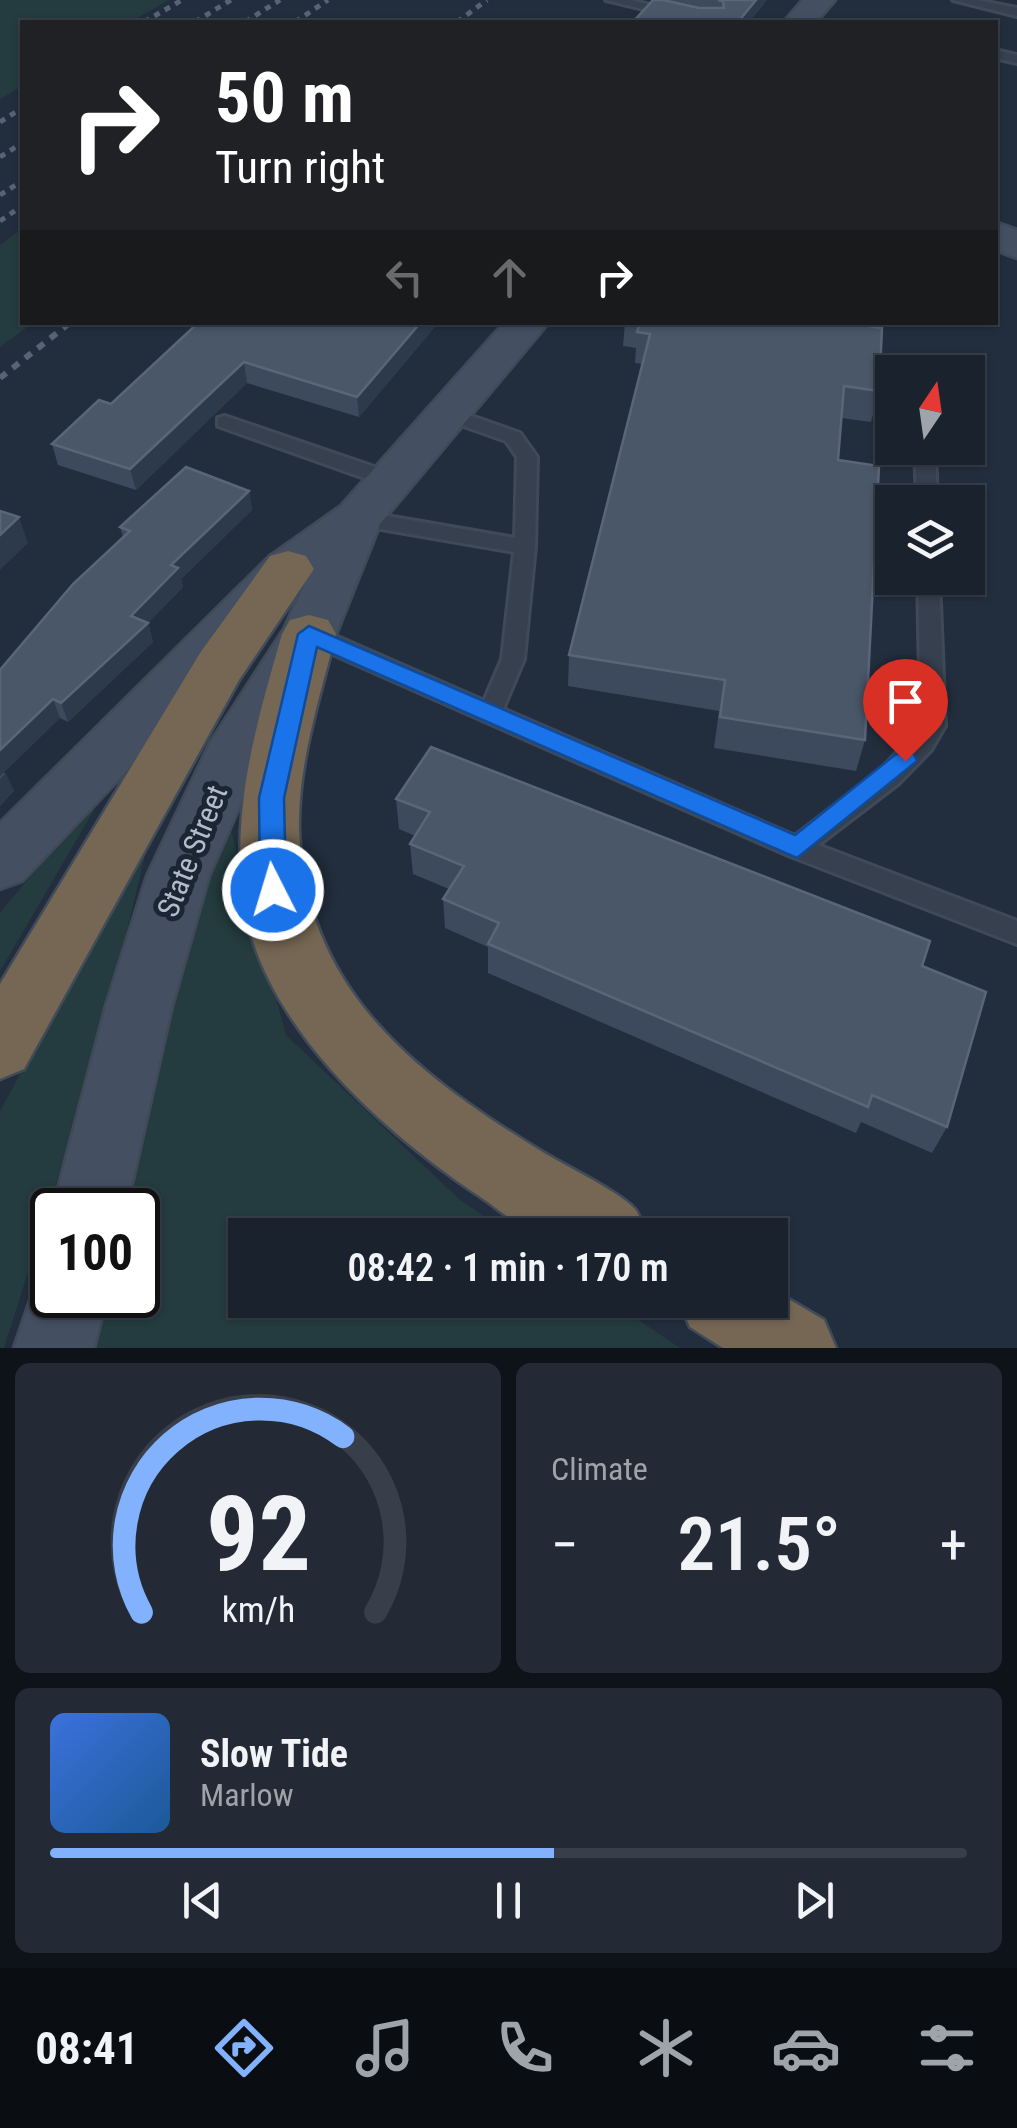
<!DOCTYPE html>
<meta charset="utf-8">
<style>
body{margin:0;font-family:"Roboto Condensed",sans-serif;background:#232a36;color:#f1f3f6;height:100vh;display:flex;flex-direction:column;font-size:38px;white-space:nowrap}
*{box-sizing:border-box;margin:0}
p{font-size:32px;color:#9fa4aa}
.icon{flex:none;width:55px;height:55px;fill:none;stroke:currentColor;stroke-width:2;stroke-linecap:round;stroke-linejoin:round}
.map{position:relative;height:1348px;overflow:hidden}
.panel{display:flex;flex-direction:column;gap:15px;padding:15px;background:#0e1319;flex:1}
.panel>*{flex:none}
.banner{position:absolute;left:20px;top:20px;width:978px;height:305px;border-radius:0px;box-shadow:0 2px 8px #0004,0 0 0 2px #383f4a;background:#202124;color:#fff;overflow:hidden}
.needle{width:65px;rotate:13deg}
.fabs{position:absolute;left:875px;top:355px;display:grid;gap:20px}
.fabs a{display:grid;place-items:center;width:110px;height:110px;border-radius:0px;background:#1a222e;box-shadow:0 2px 8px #0004,0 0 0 2px #383f4a;font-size:50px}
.speed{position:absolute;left:30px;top:1188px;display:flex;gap:20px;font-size:50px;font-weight:700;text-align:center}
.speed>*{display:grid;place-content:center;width:130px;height:130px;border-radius:50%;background:#1a222e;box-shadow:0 2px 8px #0004,0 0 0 2px #383f4a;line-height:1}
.speed .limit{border:5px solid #111;border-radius:15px;background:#fff;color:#111}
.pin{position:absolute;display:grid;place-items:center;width:85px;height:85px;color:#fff;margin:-102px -42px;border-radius:50% 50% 50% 0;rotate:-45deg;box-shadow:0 0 10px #0007}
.pin .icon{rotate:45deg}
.me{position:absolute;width:110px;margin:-55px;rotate:355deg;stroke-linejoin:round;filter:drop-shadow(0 0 8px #0008)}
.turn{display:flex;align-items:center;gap:35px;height:210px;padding:0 30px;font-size:45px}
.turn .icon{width:130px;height:130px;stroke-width:2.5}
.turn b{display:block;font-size:70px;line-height:85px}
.lanes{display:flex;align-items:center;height:95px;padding:0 30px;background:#0003;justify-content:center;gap:50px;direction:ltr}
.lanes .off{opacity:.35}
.big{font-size:75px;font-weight:600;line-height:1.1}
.panel .card{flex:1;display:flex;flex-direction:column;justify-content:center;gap:15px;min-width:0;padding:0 35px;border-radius:15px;background:#232a36}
.panel .dial{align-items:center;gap:0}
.dial svg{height:260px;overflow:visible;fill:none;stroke:#383f4a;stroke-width:7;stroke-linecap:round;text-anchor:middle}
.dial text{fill:#f1f3f6;stroke:none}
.song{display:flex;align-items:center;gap:30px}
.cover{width:120px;height:120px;border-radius:15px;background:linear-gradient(135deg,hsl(220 70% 55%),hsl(210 70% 35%))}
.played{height:10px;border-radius:5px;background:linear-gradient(90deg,#82b2fe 55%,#383f4a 55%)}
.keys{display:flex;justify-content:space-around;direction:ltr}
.heat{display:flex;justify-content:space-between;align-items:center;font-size:55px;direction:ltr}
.panel .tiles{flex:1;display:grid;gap:15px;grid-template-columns:1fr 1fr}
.card:last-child{grid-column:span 2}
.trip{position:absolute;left:228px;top:1218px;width:560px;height:100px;border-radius:0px;background:#1a222e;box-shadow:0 2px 8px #0004,0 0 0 2px #383f4a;font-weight:600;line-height:100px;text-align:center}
.tab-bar{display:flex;height:160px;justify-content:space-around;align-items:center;background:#0a0e12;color:#9fa4aa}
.tab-bar .icon{width:70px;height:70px}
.tab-bar .selected{color:#82b2fe}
.tab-bar b{font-size:45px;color:#f1f3f6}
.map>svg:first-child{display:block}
.green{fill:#243c3f}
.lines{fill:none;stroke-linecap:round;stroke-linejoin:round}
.lane-casing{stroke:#3f4957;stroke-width:6}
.secondary-casing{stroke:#3f4957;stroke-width:5}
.highway-casing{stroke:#414b59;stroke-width:5}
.lane{fill:#36404e;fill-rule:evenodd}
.secondary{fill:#444f62;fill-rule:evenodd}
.highway{fill:#756753;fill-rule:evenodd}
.rail-far1{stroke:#586476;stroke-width:5;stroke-dasharray:6 6;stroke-linecap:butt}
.rail{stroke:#586476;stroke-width:6;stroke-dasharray:8 8;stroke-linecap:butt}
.wall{fill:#3d4a5d}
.shaded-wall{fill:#2d3a4c}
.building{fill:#495769;stroke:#5a6678;stroke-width:2.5}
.route{fill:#1a73e8;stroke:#114b97;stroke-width:2.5}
.labels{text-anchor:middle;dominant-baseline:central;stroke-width:10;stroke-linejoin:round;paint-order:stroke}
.street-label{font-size:30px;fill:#b2bbc9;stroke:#1b2533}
</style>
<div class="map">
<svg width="1017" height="1348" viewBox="0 0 1017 1348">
<rect width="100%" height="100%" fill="#222e3e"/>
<path class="green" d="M0,0H169L130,22H22V86L0,99Z
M22,229V322L33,323L0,347V245Z
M115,774L0,971V913Z
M229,823L286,1035L460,1200L512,1235H245V1300H609L680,1348H84L96,1295H138V1210H117L188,911Z
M149,838L101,1041L4,1348H0V1111Z"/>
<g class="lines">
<defs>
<path id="lane" d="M606,0H630L720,22H698Z
M953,0H977L1017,8V16Z
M995,50L1017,55V63L995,58Z
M448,408L520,433L537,457L535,547L524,659L503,709L795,836L882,769L921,725L918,578H939L945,726L931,750L899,783L818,845L1017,921V944L788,855L301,640L298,634L301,628H317L484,701L502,659L514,552L358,525L348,518L358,511L515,538L517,457L506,441L441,418L439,414Z
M225,416L398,475L401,480L398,485H384L218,426V418Z
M915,448H935L937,502H917Z"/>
<path id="secondary" d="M803,0H835L816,22H784Z
M995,222L1017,230V258L995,250Z
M505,322H549L380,524L336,634L257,766L209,876L172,1006L126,1210L52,1212L106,1006L147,876L210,743L284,629L305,583L22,881L0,889V823L270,556L341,506Z
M52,1263V1295H107L94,1348H14L41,1268Z"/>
<path id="highway" d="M288,551L306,556L314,569L239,680L24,1069L0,1079V984L200,653L270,556Z
M309,615L328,620L336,634C320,696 298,763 299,828C304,986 411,1071 536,1148C561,1164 615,1189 634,1208C640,1214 643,1227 647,1235C618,1235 566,1242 540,1235C521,1230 499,1209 482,1198C383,1132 258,1022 243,896C232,804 257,721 282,634L290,620Z
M770,1288L824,1320L836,1348H723L690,1327L678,1300H770Z"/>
</defs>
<use href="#lane" class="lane-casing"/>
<use href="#secondary" class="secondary-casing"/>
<use href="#highway" class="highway-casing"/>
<use href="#lane" class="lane"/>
<use href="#secondary" class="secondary"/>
<use href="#highway" class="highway"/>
<path class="rail-far1" d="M144,22L182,0
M195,22L231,0
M245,22L280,0
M295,22L328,0
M457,22L487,0
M0,122L22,108
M0,157L22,143
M0,195L22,181
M0,221L22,206"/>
<path class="rail" d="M0,378L71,322"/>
</g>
<path class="wall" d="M653,0H767L749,22H633Z
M199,322H439L359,417L247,383L136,490L58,465L52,444L111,404Z
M625,322H840L879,391L871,422L841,418L838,460L865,740L856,771L714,748L719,711L568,686L569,655L643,364L635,363L636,348L623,346Z
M249,491L252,510L181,579L183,587L148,623L153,642L68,722L60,718L4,772L14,791L0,806V670L123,537L120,527Z
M396,799L922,966L947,1127L932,1153L861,1122L856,1133L488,973V947L445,928L443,899L449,889L413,874L410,844L415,836L399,829Z"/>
<path class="shaded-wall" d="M756,0H767L749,22H738Z
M421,322H439L359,417L357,397Z
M244,362L247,383L136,490L130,469Z
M249,491L252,510L181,579L183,587L148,623L153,642L68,722L61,703L171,565Z
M19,517L28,543L0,570V535Z
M53,699L60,718L0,776V750Z
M6,773L14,791L0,806V779Z"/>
<path class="building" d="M653,0H663L699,8H724L723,1L718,0H756L738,22H633Z
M199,322H421L357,397L244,362L130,469L52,444L99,400L111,404Z
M640,322H840L882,328L879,391L844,386L838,460L879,466L865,740L720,717L725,680L569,655L650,334L637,332Z
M186,467L249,491L171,565L178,568L131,616L148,623L61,703L53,699L0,750V670L73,584L130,531L120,527Z
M0,511L19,517L0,535Z
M431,747L930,941L922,966L986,992L947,1127L872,1095L868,1107L488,944L499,923L443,899L464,866L410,844L430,812L396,799Z"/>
<path class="route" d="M309,626L795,835L896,754H914L917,761L797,858L317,647L284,798L286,890L273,902L260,890L259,798L298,634Z"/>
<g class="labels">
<g class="street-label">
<text transform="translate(192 851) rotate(-68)">State Street</text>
</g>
</g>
</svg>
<div class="fabs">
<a><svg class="needle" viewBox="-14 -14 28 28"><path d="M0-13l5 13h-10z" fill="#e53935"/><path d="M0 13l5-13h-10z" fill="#9fa4aa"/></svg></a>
<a><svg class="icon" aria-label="layers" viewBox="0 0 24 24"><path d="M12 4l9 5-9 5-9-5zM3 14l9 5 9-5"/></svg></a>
</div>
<div class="speed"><div class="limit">100</div></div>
<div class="pin" style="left:905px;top:761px;background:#d93025"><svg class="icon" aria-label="arrive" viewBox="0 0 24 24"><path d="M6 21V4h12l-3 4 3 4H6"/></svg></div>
<svg class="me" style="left:273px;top:890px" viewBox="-20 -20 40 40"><circle r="17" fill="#1a73e8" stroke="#fff" stroke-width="3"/><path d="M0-11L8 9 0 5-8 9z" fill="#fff"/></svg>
<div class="trip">08:42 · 1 min · 170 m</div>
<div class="banner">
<div class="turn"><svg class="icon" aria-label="right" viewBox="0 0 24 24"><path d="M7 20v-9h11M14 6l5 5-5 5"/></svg><div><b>50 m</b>Turn right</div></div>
<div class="lanes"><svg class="icon off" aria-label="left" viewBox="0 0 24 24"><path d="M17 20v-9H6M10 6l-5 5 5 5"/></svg><svg class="icon off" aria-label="ahead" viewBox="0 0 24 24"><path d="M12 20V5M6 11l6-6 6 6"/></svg><svg class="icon" aria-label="right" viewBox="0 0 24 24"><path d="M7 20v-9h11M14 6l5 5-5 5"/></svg></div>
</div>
</div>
<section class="panel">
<div class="tiles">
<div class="card dial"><svg viewBox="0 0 100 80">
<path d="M14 69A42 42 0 1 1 86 69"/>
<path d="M14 69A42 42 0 0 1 76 15" stroke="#82b2fe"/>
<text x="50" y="56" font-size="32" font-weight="700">92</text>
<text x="50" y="72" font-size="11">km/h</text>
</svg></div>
<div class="card"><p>Climate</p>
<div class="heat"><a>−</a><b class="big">21.5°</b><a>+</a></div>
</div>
<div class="card">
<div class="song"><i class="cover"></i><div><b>Slow Tide</b><p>Marlow</p></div></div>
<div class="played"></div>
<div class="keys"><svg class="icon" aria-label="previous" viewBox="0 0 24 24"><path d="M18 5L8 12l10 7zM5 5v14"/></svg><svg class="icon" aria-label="pause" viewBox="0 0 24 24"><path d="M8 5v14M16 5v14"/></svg><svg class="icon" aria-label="next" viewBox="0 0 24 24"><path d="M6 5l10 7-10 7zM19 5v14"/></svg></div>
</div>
</div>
</section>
<nav class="tab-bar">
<b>08:41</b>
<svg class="icon selected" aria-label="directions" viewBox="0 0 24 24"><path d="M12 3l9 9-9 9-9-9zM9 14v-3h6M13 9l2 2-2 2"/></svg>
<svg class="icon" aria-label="music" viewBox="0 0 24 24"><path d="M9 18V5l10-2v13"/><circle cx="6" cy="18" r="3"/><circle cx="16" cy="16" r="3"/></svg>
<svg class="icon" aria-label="phone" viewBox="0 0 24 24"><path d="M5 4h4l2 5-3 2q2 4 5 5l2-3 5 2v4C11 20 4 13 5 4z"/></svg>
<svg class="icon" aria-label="climate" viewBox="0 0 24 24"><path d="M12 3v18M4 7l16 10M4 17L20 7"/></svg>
<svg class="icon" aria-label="car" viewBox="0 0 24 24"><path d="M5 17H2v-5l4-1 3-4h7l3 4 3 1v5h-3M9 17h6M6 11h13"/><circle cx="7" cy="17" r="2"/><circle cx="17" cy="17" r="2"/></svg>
<svg class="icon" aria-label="filters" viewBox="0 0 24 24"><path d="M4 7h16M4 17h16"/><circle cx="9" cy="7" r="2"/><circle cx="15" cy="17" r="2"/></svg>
</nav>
